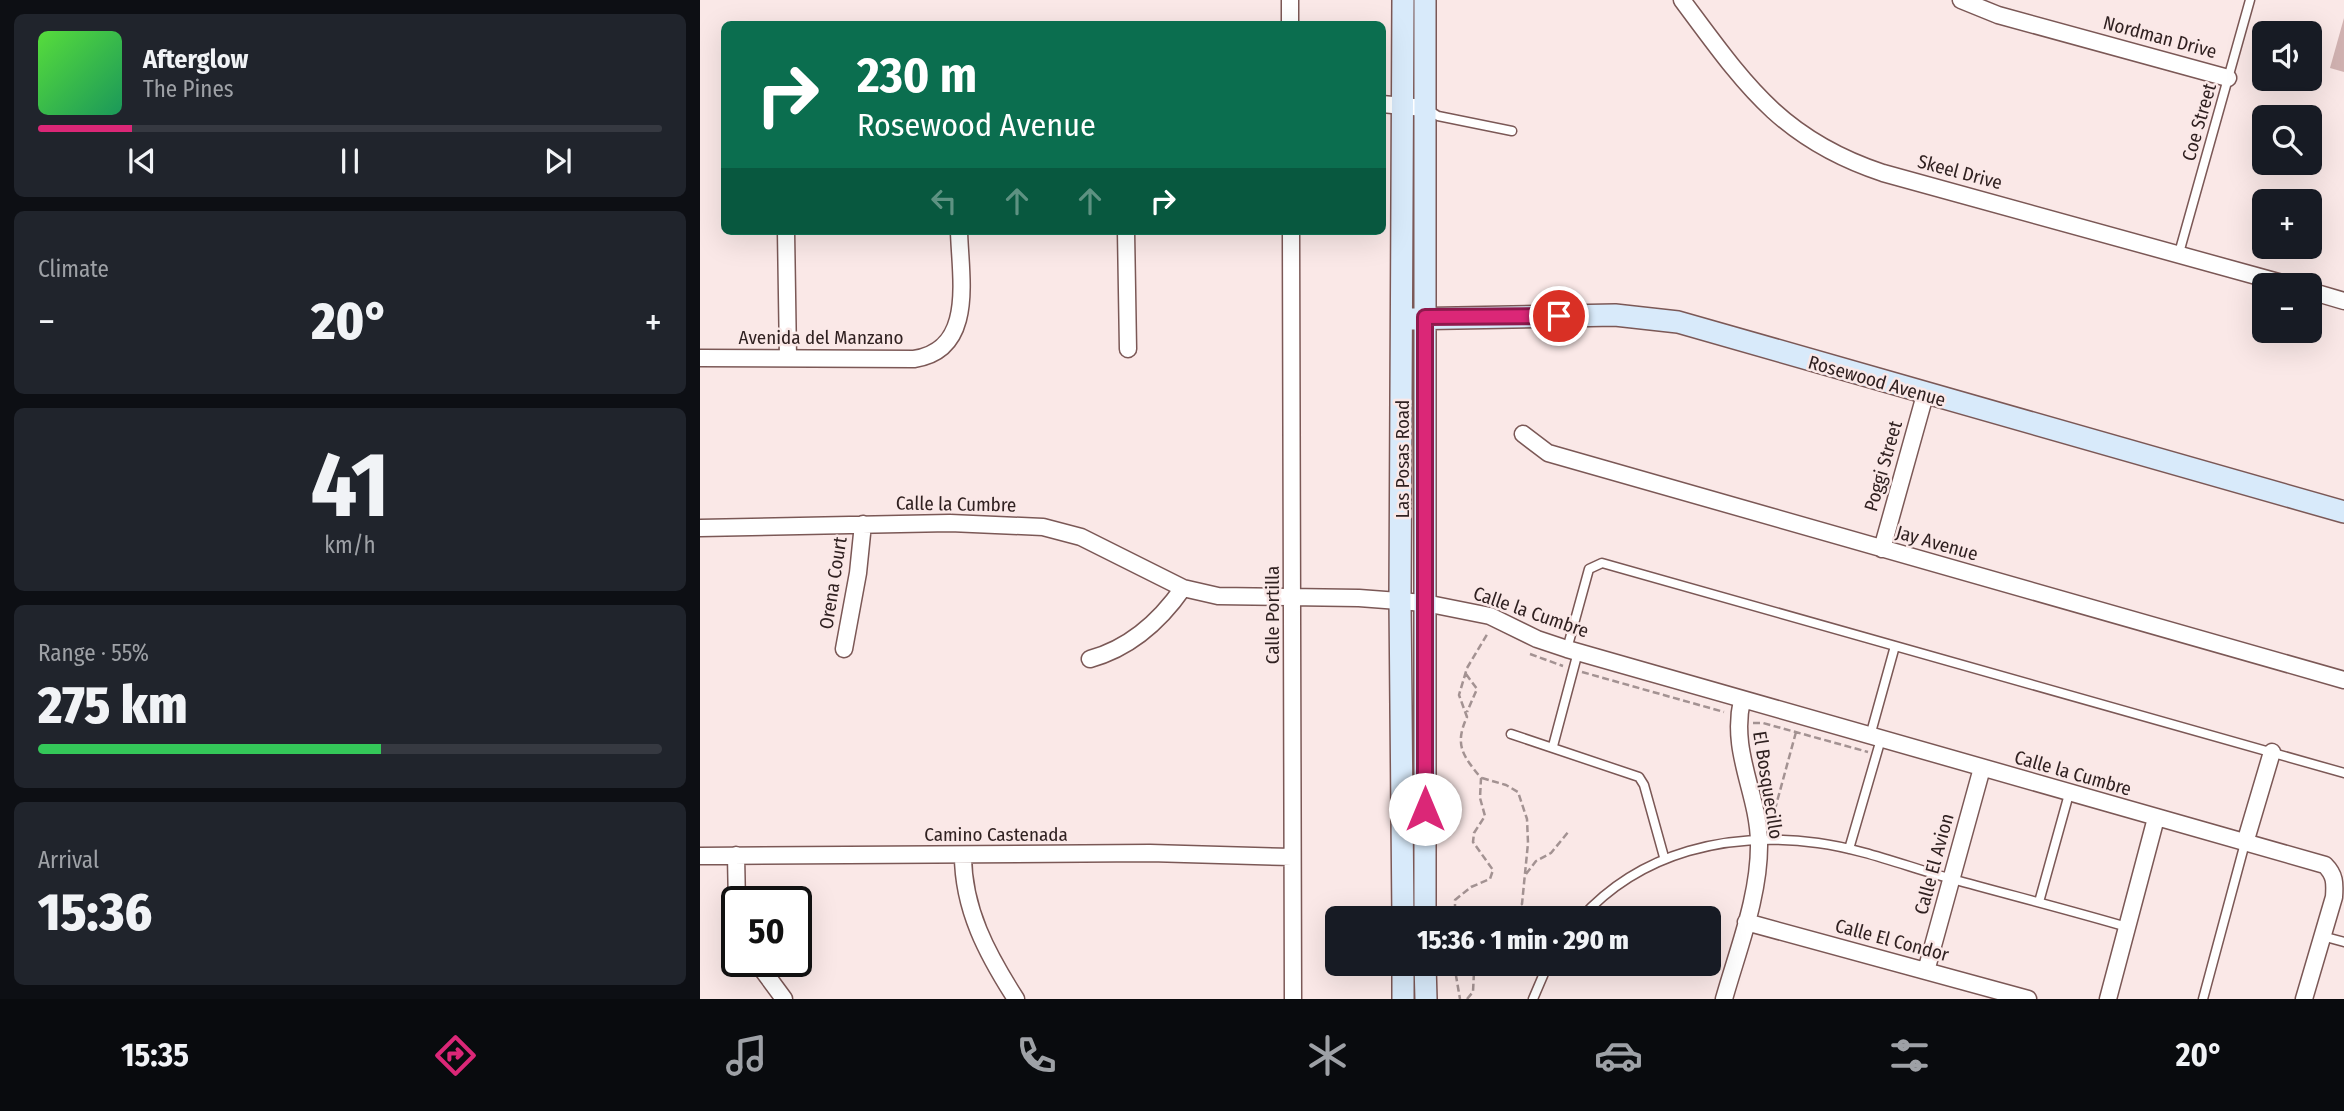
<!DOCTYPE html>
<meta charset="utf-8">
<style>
body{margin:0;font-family:"Fira Sans Condensed",sans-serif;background:#20242c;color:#f1f3f6;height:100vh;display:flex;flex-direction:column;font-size:26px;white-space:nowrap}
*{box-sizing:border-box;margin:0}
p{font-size:23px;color:#9ea1a6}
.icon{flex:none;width:38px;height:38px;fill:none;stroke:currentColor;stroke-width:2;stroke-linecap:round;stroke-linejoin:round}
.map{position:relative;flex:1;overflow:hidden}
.panel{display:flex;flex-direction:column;gap:14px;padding:14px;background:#0d0f14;width:700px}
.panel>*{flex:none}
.banner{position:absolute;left:21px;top:21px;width:665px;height:214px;border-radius:10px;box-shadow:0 7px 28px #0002;background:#0b6e4f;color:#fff;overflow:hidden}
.tools{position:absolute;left:1552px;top:21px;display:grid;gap:14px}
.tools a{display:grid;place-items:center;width:70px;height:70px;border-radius:10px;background:#171b24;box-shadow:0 7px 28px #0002;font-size:35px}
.speed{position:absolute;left:21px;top:886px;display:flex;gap:14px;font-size:35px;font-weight:700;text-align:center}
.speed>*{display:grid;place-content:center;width:91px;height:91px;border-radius:50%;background:#171b24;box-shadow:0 7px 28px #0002;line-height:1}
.speed .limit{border:4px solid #111;border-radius:10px;background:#fff;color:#111}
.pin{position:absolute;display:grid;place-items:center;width:60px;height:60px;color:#fff;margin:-30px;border:4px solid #fff;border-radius:50%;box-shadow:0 2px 7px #0007}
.me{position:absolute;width:77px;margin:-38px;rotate:0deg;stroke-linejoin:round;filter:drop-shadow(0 0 5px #0008)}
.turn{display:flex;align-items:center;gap:24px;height:147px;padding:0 21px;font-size:32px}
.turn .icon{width:91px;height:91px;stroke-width:2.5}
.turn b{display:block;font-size:49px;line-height:60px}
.lanes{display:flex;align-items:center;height:66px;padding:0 21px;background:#0003;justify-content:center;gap:35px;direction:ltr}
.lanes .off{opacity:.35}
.big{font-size:52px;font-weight:800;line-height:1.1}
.panel .card{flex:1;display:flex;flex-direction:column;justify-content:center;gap:10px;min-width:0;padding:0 24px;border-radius:10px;background:#20242c}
.panel .dial{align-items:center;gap:0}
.dial b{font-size:91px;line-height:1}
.song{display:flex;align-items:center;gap:21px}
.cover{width:84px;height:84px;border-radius:10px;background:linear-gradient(135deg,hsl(110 70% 55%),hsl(150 70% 35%))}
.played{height:7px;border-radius:4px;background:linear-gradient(90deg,#db2777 15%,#363941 15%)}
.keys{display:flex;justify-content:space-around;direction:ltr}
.heat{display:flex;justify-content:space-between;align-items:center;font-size:38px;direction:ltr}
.charge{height:10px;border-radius:5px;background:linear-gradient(90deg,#34c759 55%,#363941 0)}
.trip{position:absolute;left:625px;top:906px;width:396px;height:70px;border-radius:10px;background:#171b24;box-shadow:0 7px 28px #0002;font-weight:800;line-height:70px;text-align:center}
.menu{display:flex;height:112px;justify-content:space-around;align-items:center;background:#090b0e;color:#9ea1a6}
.menu .icon{width:49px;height:49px}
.menu .current{color:#db2777}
.menu b{font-size:32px;color:#f1f3f6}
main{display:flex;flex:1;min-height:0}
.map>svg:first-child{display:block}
.green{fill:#d1b2b1}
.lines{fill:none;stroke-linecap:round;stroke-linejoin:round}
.service-casing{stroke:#7b5856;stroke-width:11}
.minor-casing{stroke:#7b5856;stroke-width:19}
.secondary-casing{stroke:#7b5856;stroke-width:24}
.path{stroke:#a39292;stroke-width:2.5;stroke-dasharray:7 3.5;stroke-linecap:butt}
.service{stroke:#fff;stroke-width:8}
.minor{stroke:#fff;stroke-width:16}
.secondary{stroke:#d8eafa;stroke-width:21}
.route-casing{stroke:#8e194d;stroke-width:18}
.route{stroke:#db2777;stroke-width:12}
.labels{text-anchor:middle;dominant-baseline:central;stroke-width:5;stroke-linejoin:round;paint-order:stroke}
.street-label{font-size:19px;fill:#302121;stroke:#fae8e7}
</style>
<main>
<section class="panel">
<div class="card">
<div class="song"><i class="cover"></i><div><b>Afterglow</b><p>The Pines</p></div></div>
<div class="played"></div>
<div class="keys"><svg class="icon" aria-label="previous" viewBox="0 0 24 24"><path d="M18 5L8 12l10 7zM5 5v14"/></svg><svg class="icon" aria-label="pause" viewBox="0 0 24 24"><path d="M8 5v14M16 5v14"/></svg><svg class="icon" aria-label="next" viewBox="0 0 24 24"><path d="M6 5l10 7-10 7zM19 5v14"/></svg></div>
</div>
<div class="card"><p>Climate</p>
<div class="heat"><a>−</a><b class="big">20°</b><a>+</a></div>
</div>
<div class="card dial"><b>41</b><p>km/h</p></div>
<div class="card"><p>Range · 55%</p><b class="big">275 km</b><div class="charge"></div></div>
<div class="card"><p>Arrival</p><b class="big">15:36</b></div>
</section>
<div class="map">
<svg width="1644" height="999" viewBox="0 0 1644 999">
<rect width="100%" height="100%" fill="#fae8e7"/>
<path class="green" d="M1644,18V72L1630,68Z"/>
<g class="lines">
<defs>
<path id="service" d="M727,109L738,116L812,131
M1479,253L1550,0
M867,649L889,569L902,563L1644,773
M811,734L939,777L944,785L964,857
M1170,736L1195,646
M853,746L878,652
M1149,849L1181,739
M1339,902L1369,794
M880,919C941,851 1029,831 1118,843C1163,849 1208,867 1252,879C1310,895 1369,910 1427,927
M1622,936L1644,942
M833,999L848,964
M1503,999L1545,843"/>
<path id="minor" d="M590,0V24
M982,0C1044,83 1080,139 1183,173L1589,285
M1261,0L1298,15L1528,78
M682,104L724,108
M86,231L88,358
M426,231L428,349
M591,231L593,999
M1610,291L1644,301
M0,358L214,359C276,350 260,276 259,231
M823,434L848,453L1644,680
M0,528L250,523L343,527L381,537L483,588L518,596L659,598L725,603L790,616L837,639L867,649L1625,865C1635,875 1635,883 1634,897L1604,999
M1182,549L1225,395
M144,649L158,573L163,524
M390,659C430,648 460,621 483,588
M1545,843L1572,752
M36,855L37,906
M263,855C263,909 287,954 316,999
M0,856L450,853L592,857
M1046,922L1328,999
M56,961L84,999
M1226,971L1282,768
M1024,999C1038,949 1060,895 1059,842C1058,792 1030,752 1042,700
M1408,999L1456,818"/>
<path id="secondary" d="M725,0V919
M702,319L915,315L978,322L1644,512
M703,919L700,600L703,0
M703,964V999
M725,964L726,999"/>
</defs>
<use href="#service" class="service-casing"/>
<use href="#minor" class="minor-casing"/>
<use href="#secondary" class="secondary-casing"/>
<path class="path" d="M830,654L863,666
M882,672L1024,712
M766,674L777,689L767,712
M1053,723H1063L1168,752
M782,778L806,785L818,792L827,819L828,843L822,904L803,919
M1072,820L1096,732
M826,874L836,861L851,853L869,831
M762,919L755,910V900L771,887L790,879L793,870L773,842L774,833L785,816L780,798L781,778C763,756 754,745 767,717L759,695L767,668L788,633
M754,964L760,999
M767,999L773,992L774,972L778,964"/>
<use href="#service" class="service"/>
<use href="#minor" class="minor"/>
<use href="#secondary" class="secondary"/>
</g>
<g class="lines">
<defs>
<path id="route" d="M725,809V317L859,316"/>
</defs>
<use href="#route" class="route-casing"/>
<use href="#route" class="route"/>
</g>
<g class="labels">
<g class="street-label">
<text transform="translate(1460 37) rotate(15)">Nordman Drive</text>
<text transform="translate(1499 122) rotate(-74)">Coe Street</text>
<text transform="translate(1260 172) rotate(15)">Skeel Drive</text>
<text x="121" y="337">Avenida del Manzano</text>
<text transform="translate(1177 381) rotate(16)">Rosewood Avenue</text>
<text transform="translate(702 459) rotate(-90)">Las Posas Road</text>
<text transform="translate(1183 466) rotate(-74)">Poggi Street</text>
<text transform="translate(256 504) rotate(1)">Calle la Cumbre</text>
<text transform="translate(1237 543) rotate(16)">Jay Avenue</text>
<text transform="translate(133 583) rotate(-81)">Orena Court</text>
<text transform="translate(831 612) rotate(19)">Calle la Cumbre</text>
<text transform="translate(572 615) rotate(-90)">Calle Portilla</text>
<text transform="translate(1373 773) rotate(16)">Calle la Cumbre</text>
<text transform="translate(1068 785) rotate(81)">El Bosquecillo</text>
<text x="296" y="834">Camino Castenada</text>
<text transform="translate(1234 864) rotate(-75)">Calle El Avion</text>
<text transform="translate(1192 940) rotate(15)">Calle El Condor</text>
</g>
</g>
</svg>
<div class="tools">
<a><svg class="icon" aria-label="sound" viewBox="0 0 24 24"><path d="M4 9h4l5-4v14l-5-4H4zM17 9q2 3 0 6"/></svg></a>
<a><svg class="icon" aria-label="search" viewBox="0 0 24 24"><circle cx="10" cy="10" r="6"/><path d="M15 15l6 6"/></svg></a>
<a>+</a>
<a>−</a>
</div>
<div class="speed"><div class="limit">50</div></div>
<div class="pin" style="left:859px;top:316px;background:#d93025"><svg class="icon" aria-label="arrive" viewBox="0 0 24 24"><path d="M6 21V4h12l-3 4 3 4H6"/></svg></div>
<svg class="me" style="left:725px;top:809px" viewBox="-20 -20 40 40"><circle r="19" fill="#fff"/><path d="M0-13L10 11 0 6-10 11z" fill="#db2777"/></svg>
<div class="trip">15:36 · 1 min · 290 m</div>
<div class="banner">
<div class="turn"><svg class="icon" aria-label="right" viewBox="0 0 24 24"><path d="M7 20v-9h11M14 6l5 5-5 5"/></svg><div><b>230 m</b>Rosewood Avenue</div></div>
<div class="lanes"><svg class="icon off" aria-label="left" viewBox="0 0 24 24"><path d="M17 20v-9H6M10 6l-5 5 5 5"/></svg><svg class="icon off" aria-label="ahead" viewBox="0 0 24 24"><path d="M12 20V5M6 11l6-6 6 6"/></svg><svg class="icon off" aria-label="ahead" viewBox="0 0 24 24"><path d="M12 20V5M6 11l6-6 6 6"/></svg><svg class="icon" aria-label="right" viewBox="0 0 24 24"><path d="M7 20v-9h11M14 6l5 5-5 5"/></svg></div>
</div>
</div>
</main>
<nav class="menu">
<b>15:35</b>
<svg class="icon current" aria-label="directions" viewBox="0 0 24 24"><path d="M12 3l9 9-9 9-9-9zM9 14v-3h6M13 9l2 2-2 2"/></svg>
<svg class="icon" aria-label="music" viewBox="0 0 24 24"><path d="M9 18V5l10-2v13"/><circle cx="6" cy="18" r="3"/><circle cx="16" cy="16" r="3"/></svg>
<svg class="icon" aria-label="phone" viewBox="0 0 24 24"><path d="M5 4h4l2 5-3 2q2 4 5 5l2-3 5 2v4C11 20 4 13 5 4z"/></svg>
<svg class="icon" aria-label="climate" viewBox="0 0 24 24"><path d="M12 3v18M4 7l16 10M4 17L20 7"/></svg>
<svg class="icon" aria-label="car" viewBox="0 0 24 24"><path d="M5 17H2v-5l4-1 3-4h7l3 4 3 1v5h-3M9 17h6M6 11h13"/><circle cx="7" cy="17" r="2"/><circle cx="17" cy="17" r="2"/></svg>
<svg class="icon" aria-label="filters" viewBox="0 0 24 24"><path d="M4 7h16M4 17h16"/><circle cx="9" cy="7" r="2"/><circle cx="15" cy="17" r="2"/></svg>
<b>20°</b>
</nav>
